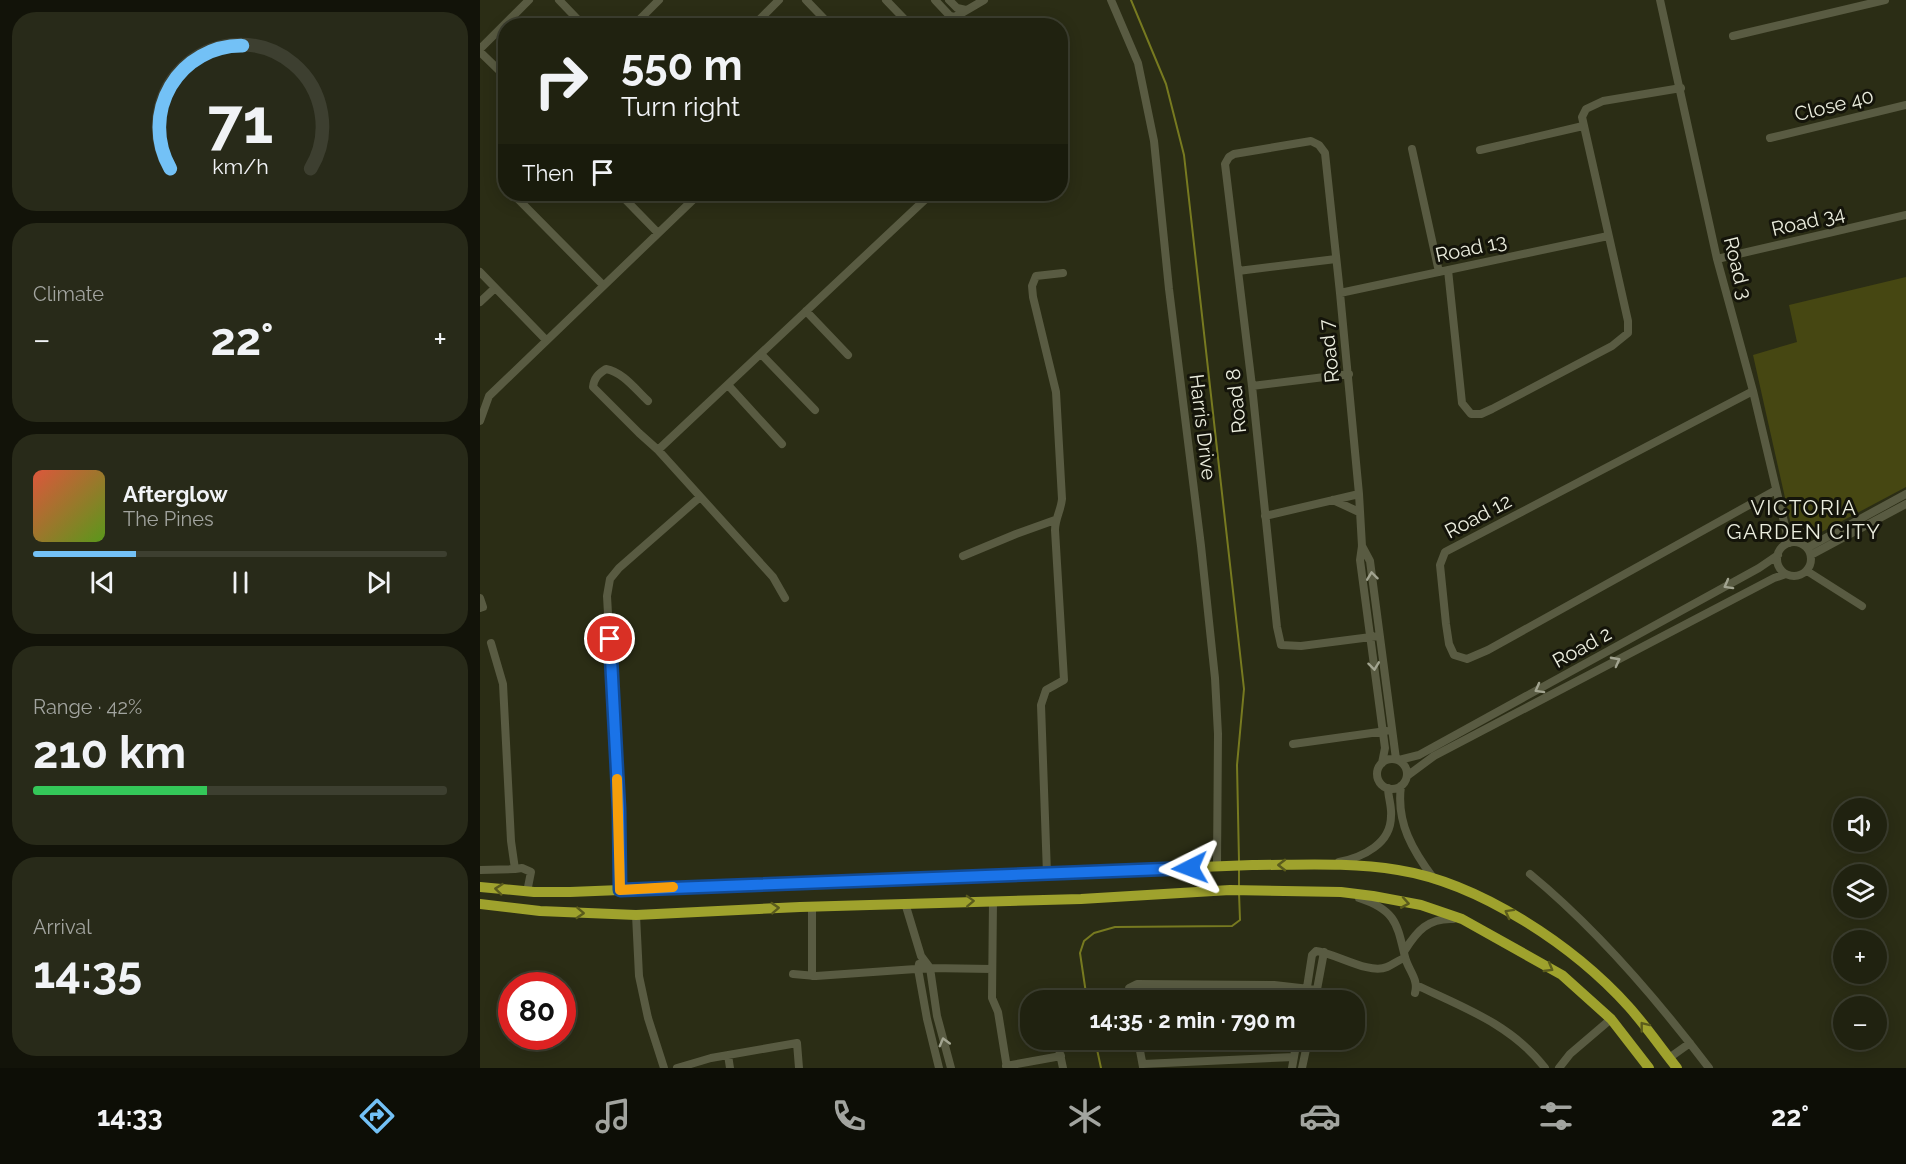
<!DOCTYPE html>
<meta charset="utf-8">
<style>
body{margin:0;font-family:Raleway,sans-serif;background:#282a19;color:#f1f3f6;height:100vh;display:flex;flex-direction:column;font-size:22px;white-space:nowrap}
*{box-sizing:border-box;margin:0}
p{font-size:20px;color:#a2a49f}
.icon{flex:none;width:33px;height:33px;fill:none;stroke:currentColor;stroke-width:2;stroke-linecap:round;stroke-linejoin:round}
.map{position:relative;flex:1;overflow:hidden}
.details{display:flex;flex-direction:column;gap:12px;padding:12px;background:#121309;width:480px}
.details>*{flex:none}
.banner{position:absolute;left:18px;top:18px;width:570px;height:183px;border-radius:24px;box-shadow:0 3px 15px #0003,0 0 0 2px #3d3f30;background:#202210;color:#f1f3f6;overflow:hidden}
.tools{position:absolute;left:1353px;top:798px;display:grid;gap:12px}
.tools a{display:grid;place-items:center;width:54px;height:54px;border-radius:50%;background:#202210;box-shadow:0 3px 15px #0003,0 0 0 2px #3d3f30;font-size:30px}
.speed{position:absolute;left:18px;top:972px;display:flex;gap:12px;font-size:30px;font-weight:700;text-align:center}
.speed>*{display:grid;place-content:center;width:78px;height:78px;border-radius:50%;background:#202210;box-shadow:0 3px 15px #0003,0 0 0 2px #3d3f30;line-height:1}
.speed .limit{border:9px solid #d22;background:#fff;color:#111}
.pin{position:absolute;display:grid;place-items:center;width:51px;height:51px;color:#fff;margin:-26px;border:3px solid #fff;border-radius:50%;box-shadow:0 2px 6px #0007}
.me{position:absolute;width:66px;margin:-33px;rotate:267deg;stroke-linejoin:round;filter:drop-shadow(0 0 4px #0008)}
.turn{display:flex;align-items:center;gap:21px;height:126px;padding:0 24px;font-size:27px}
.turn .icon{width:78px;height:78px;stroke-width:2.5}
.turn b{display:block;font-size:42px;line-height:51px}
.then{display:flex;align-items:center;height:57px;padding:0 24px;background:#0003;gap:12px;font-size:22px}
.big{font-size:45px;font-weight:700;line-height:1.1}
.details .card{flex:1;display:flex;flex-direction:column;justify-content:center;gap:9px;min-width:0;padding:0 21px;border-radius:24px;background:#282a19}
.details .dial{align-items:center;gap:0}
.dial svg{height:156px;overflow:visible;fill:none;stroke:#3d3f30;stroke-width:7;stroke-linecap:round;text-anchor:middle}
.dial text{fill:#f1f3f6;stroke:none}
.song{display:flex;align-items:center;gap:18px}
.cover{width:72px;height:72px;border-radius:9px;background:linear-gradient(135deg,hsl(10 70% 55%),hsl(90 70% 35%))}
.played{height:6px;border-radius:3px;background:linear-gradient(90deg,#73c1f6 25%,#3d3f30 25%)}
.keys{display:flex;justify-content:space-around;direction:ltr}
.heat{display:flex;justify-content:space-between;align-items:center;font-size:33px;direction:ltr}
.charge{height:9px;border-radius:4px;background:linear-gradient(90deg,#34c759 42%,#3d3f30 0)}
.trip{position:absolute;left:540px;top:990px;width:345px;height:60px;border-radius:24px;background:#202210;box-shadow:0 3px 15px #0003,0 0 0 2px #3d3f30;font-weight:700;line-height:60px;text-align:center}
.tab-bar{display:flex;height:96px;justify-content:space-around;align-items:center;background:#0d0e06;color:#a2a49f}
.tab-bar .icon{width:42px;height:42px}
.tab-bar .active{color:#73c1f6}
.tab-bar b{font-size:27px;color:#f1f3f6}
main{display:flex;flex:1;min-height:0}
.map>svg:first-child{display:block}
.green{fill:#464712}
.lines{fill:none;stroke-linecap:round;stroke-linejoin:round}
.stream{stroke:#777a20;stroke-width:2}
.minor{stroke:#595b42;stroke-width:8}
.highway{stroke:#9fa22d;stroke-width:10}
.oneway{stroke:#a2a490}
.oneway2{stroke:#5a5b1c}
.route-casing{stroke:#114b97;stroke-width:15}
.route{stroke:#1a73e8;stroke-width:10}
.slow{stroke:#f59e0b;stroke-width:10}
.labels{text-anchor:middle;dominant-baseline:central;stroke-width:6;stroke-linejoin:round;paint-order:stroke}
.street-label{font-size:20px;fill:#ebedde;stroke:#14140a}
.neighbourhood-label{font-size:21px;letter-spacing:1.5px;fill:#ebedde;stroke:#14140a}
</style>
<main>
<section class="details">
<div class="card dial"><svg viewBox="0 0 100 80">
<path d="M14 69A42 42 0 1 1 86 69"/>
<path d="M14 69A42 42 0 0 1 51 6" stroke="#73c1f6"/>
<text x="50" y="56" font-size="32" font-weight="700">71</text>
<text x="50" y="72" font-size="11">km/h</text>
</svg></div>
<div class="card"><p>Climate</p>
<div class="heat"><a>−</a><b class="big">22°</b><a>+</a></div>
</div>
<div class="card">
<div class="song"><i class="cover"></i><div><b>Afterglow</b><p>The Pines</p></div></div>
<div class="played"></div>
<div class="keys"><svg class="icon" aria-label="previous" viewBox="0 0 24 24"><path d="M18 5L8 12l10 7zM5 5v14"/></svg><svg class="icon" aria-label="pause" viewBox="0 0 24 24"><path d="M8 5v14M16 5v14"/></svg><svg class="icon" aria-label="next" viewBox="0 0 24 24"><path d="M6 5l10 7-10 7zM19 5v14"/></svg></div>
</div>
<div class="card"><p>Range · 42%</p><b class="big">210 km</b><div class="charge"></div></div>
<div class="card"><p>Arrival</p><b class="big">14:35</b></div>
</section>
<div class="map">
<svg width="1426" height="1068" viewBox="0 0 1426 1068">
<rect width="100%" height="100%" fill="#2b2d15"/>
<path class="green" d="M1426,277V487L1334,536L1312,529L1273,355L1317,342L1309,305Z"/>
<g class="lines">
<path class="stream" d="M651,0L686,84L704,155L764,689L757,765L759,861
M759,869V888
M607,1000L600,953L604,941L614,933L635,927L752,926L760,920L759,893
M615,1040L621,1068"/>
<path class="minor" d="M79,0L104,26
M326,0L351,26
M406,0L431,26
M455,0L470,16L475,17L504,0
M469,0L477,8L486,10
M631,0L658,63L674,141L689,289L721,546L735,678L738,734L737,866
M1180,0L1237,259L1273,391L1309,543
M153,26L179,0
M273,26L299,0
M1253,36L1405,0
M0,49L49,0
M0,52L26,77
M1290,138L1426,105
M26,140L20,165L26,184
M932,149L959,272
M1000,150L1103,126
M33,194L123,285
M140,194L178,233
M1237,259L1426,215
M968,270L982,403L991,414H1001L1012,409L1132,346L1148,333V321L1102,117L1106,109L1123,101L1201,88
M758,271L856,259
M0,272L66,340
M860,293L1128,236
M0,302L15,288
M326,311L368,355
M281,354L335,410
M248,385L302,444
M772,386L869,374
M1273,391L965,552L960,565L966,624L969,644L974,655L987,659L1008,650L1296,490
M168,401C156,390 143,372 126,369C118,374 114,378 113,387L159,433L178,450L293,577L305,598
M0,421L9,396L219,194
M178,450L451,194
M853,500L879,512
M785,516L879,494
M1297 559a17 17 0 1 1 34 0a17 17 0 1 1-34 0Z
M882,546L890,561L916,759
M1327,548L1426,494
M1331,555L1426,504
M483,556L536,534L575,520
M1327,571L1382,606
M0,598L3,607L0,608
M899,636L891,637L821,646L801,645L797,627L772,386L745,164L749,157L754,154L831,141L839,145L845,153L860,293L879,494L882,546L880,560L905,748L902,763
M11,643L23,684L31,841L35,869L42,868L51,872L47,892
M813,744L906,731
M897 774a15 15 0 1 1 30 0a15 15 0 1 1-30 0Z
M919,760L939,755L1279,568L1298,555
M927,776L954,756L1294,578L1306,574
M921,786C916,823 933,851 954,879
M859,862C883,857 911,844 911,816C912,807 908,797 908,788
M0,870L35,869
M567,874L561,705L566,690L584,680L575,530C575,519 581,510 582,499L576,392L553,297L552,286L556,276L583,273
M1050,874C1118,930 1176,998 1229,1068
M140,890L139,809L127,596L130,579L139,568L220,497
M879,898C916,910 917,924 925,957C928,970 939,979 935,993
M513,901L512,998L518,1012L527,1068
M425,903L441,956L450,968L457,1016L471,1068
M332,906V976
M156,915L159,976L168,1018L184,1068
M925,950C937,931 948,918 973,919
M439,964L438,969L447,1019L459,1068
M313,974L336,976L450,968L512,969
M936,985C983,1007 1032,1025 1065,1068
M650,1000L649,988L657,984L794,985L838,990
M825,1000L832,955L836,951C855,953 889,975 907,967C914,964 918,960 925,958
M835,1000L844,952
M577,1040L583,1068
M658,1040L663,1067
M248,1055L250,1068
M1189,1058L1210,1043
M663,1064L814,1057
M526,1066L581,1056
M197,1068L231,1058L317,1043L319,1068
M812,1068L817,1040
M822,1068L828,1040
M1079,1068L1090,1054L1131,1019"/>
<path class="highway" d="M0,887L54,892H90L772,865C820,865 870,862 918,870C1000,883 1094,946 1149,1007C1166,1026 1181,1048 1197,1068
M0,904L60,911L156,915L320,907L601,899L750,890L861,892L893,896L941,905L982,919L1082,975L1131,1019L1169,1068"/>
</g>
<defs><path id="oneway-chevron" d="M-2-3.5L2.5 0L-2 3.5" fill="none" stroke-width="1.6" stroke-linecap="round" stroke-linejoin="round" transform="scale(1.5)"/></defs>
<g class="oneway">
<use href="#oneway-chevron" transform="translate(892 576) rotate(-97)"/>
<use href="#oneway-chevron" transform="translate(1248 585) rotate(151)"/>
<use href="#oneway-chevron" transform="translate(1136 661) rotate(-28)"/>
<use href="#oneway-chevron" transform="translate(894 666) rotate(83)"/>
<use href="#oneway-chevron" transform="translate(1059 689) rotate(151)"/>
<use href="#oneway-chevron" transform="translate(464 1042) rotate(-105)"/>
</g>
<g class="oneway2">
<use href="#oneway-chevron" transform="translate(802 865) rotate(-180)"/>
<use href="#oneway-chevron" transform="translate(19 889) rotate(-174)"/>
<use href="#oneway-chevron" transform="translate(490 901) rotate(-2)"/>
<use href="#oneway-chevron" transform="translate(925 903) rotate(10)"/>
<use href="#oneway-chevron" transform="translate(295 908) rotate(-3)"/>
<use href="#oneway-chevron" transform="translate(100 913) rotate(3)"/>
<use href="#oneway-chevron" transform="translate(1029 913) rotate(-151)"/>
<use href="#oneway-chevron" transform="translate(1069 968) rotate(30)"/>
<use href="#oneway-chevron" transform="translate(1164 1026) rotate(-128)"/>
</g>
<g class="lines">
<defs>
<path id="route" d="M130,639L139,809L140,890L710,868"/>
</defs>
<use href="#route" class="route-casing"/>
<use href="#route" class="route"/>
<path class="slow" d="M137,779L140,890L193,887"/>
</g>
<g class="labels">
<g class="street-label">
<text transform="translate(1354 105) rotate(-14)">Close 40</text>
<text transform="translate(1328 221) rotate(-13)">Road 34</text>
<text transform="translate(991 248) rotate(-12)">Road 13</text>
<text transform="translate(1258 268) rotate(76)">Road 3</text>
<text transform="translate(849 351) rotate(-96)">Road 7</text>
<text transform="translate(756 401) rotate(-96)">Road 8</text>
<text transform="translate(723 427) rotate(83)">Harris Drive</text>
<text transform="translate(998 516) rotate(-28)">Road 12</text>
<text transform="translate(1102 647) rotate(-29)">Road 2</text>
</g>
<g class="neighbourhood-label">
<text x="1324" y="507">VICTORIA<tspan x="1324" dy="24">GARDEN CITY</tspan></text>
</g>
</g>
</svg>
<div class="tools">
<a><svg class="icon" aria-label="sound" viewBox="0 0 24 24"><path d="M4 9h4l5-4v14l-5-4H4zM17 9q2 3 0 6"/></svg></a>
<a><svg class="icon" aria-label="layers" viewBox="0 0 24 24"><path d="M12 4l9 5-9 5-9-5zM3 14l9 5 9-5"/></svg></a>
<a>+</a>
<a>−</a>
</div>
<div class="speed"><div class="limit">80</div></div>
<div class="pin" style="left:130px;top:639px;background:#d93025"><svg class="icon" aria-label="arrive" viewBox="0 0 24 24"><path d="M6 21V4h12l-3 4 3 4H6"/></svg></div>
<svg class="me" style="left:710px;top:868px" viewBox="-20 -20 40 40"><path d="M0-17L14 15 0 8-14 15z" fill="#1a73e8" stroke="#fff" stroke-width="4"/></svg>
<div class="trip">14:35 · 2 min · 790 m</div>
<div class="banner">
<div class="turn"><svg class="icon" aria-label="right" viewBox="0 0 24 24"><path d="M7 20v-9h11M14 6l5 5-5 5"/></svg><div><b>550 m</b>Turn right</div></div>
<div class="then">Then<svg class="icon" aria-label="arrive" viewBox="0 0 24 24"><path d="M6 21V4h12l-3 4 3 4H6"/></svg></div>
</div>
</div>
</main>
<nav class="tab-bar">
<b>14:33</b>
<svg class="icon active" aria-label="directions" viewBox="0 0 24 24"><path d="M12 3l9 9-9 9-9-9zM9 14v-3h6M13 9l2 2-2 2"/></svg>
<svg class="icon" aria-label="music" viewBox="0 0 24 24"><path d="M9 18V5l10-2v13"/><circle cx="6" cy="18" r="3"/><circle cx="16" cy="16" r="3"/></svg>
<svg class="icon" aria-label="phone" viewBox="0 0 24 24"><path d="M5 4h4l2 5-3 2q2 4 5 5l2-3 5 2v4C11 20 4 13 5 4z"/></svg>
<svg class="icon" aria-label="climate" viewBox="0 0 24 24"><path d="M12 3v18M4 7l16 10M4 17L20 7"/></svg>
<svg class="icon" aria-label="car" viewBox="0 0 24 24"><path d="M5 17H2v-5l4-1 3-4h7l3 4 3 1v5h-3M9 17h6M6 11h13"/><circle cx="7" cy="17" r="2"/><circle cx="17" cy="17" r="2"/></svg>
<svg class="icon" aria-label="filters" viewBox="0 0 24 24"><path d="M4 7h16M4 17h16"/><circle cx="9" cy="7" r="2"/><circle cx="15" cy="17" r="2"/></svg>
<b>22°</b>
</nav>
